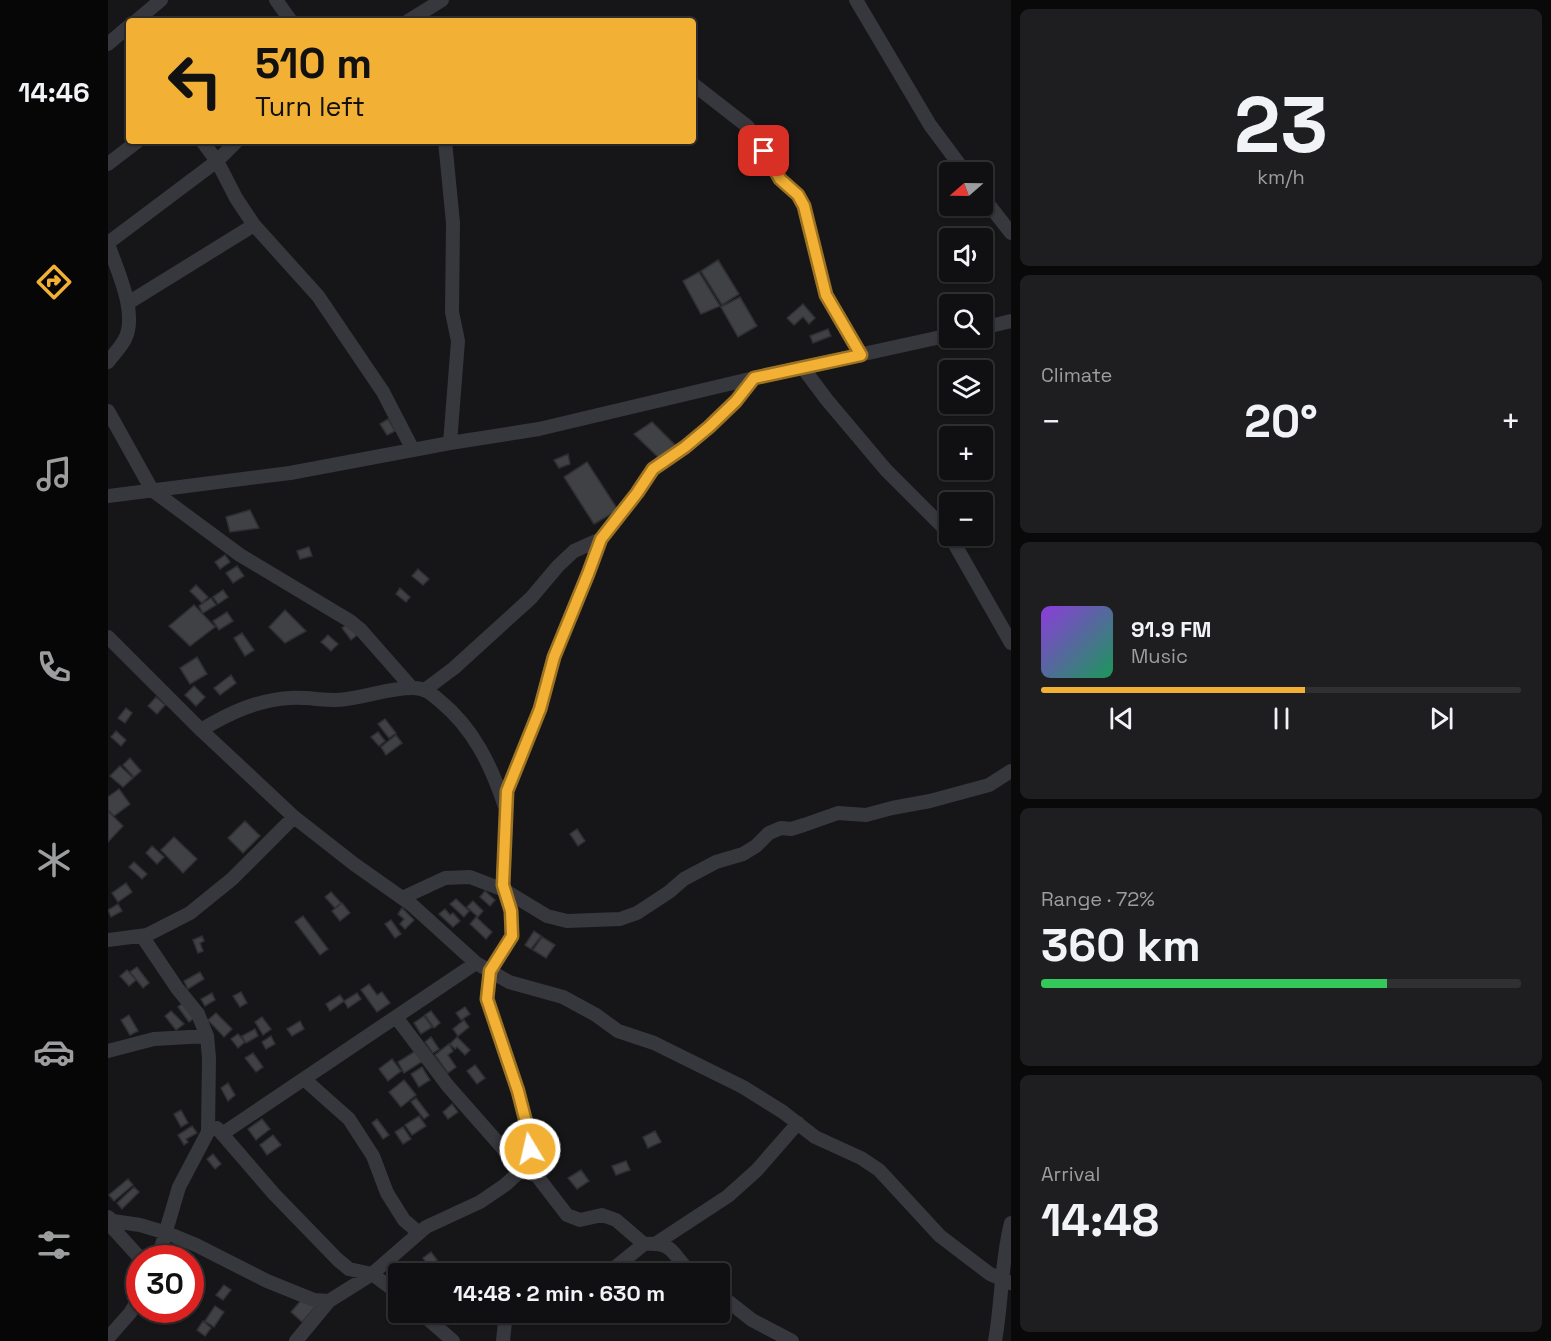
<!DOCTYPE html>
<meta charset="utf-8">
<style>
body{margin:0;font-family:"Space Grotesk",sans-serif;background:#1e1e20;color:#f1f3f6;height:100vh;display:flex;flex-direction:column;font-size:22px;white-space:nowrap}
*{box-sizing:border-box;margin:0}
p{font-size:20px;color:#9c9d9f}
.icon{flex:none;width:33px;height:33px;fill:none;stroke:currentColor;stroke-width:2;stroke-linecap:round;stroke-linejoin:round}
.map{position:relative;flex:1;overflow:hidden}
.panel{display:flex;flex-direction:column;gap:9px;padding:9px;background:#09090a;width:540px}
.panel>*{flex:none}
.hud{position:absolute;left:18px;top:18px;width:570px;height:126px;border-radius:6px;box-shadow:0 2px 4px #0004,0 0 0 2px #303032;background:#f2b134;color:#111;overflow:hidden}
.needle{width:39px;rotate:250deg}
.tools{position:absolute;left:831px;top:162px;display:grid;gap:12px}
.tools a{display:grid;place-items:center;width:54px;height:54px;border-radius:6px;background:#101012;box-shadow:0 2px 4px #0004,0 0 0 2px #303032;font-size:30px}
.speed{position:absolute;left:18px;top:1245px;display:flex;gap:12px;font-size:30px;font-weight:700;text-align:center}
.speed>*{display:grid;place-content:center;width:78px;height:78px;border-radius:50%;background:#101012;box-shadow:0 2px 4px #0004,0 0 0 2px #303032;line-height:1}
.speed .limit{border:9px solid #d22;background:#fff;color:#111}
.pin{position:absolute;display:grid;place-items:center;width:51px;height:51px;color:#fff;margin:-26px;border-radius:12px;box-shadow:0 3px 9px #0006}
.me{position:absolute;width:66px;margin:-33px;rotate:351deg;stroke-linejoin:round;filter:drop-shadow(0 0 4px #0008)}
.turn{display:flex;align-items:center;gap:21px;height:126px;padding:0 30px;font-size:27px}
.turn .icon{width:78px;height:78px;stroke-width:2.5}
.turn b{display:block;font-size:42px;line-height:51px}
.big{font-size:45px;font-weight:700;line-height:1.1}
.panel .card{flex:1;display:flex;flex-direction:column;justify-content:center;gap:9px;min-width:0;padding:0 21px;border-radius:9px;background:#1e1e20}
.panel .dial{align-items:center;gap:0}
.dial b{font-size:78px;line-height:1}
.song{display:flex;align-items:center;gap:18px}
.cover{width:72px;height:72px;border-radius:9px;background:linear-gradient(135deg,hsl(270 70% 55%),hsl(150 70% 35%))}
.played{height:6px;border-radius:3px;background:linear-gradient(90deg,#f2b134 55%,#303032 55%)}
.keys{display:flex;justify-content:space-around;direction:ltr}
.heat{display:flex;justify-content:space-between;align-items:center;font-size:33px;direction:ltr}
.charge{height:9px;border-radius:4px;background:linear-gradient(90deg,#34c759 72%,#303032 0)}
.trip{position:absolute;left:280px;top:1263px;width:342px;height:60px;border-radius:6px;background:#101012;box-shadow:0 2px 4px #0004,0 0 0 2px #303032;font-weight:700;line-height:60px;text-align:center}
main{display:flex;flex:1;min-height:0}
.tab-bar{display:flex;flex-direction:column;width:108px;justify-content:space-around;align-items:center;background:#060607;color:#9c9d9f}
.tab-bar .icon{width:42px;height:42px}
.tab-bar .current{color:#f2b134}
.tab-bar b{font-size:27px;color:#f1f3f6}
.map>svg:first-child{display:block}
.building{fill:#404145;stroke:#303034;stroke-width:1.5}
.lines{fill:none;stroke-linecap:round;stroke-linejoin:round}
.minor{stroke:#37383d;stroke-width:14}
.route-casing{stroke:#9d7322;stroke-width:15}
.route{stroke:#f2b134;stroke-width:10}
</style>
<main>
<nav class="tab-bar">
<b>14:46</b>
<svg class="icon current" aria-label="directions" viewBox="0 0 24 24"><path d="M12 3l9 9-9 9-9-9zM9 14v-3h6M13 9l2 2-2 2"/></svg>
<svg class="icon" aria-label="music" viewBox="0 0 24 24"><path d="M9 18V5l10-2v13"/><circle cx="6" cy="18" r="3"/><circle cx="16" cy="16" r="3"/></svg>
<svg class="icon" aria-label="phone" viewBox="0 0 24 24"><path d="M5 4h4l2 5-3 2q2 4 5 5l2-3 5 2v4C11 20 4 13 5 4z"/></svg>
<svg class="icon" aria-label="climate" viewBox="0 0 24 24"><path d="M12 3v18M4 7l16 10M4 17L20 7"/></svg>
<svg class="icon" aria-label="car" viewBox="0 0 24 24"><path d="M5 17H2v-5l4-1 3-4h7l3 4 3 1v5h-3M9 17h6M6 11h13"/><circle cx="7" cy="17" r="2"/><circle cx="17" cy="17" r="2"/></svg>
<svg class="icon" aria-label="filters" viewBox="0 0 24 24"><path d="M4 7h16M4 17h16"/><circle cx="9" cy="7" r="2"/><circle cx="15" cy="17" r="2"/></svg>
</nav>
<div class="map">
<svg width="903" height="1341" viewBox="0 0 903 1341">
<rect width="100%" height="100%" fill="#161618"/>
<path class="building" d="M610,260L631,294L614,305L593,271Z
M591,272L612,306L593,314L575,281Z
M632,297L649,326L630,337L613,307Z
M695,304L707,318L701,324L695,317L686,325L679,318Z
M720,329L723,336L705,343L702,336Z
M280,419L287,431L279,435L272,424Z
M544,422L567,445L551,458L526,434Z
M460,454L462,464L451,468L446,460Z
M479,462L510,510L486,524L456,477Z
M142,510L151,528L122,532L118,517Z
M201,547L204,556L192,559L189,551Z
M117,555L122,562L112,569L107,562Z
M129,566L136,576L125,583L118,573Z
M310,569L321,579L315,585L304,576Z
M88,585L100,597L94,603L82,591Z
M292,588L302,597L298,602L288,594Z
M115,590L120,597L110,604L105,597Z
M103,598L108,605L95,613L91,606Z
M86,605L107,627L82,646L61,626Z
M177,610L198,631L177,643L161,627Z
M119,612L125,621L111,630L105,621Z
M240,624L249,635L243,640L234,628Z
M134,633L146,650L137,656L126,638Z
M220,635L230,644L223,651L213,642Z
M89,657L99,674L82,684L72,668Z
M123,675L128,683L112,695L106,688Z
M86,686L97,697L88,706L77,695Z
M48,697L57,705L49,714L40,706Z
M18,708L24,713L17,723L10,718Z
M277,719L288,733L281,738L270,724Z
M8,731L18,740L13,746L3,737Z
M270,732L277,741L271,746L263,737Z
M288,735L294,743L278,755L273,747Z
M22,758L33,771L26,777L15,765Z
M12,766L25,778L15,787L2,776Z
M11,789L22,804L6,816L0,810V797Z
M0,811L15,826L0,842Z
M137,821L152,836L135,853L120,838Z
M469,829L477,841L470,846L462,834Z
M66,837L89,859L75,873L53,850Z
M44,846L56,857L49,864L38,853Z
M26,862L39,874L34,879L21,867Z
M18,883L24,892L10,902L4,893Z
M377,891L387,900L382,906L372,897Z
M223,892L233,903L227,908L217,897Z
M348,899L361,911L356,917L342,904Z
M365,901L375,911L370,917L359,907Z
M234,903L242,913L232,921L224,911Z
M10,904L14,911L3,917L0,910Z
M294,908L306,920L297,929L292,924L296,919L290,914Z
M337,909L342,915L345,913L352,921L345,927L331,914Z
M195,916L220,949L212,955L187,922Z
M368,917L384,932L378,939L362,924Z
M283,920L293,934L287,938L277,924Z
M426,931L433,936L423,949L417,945Z
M94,936L96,941L92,943L95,951L90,953L85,940Z
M434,937L447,945L438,958L425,950Z
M29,967L41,983L35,988L22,972Z
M19,970L28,980L21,986L12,976Z
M92,972L96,979L80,989L76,981Z
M261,984L269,995L274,992L282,1003L269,1012L253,990Z
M133,992L139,1003L132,1007L125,996Z
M104,993L107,1000L97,1006L93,999Z
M249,993L253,999L240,1008L236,1001Z
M232,995L236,1001L222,1011L218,1004Z
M75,1003L86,1018L81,1022L70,1007Z
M357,1007L362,1014L353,1020L348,1013Z
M63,1011L76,1024L68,1030L57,1016Z
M323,1011L332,1023L326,1028L317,1015Z
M108,1013L124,1029L116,1037L100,1020Z
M21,1015L30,1031L22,1035L13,1020Z
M316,1016L324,1027L313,1034L306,1023Z
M154,1017L163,1029L155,1035L147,1022Z
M356,1020L361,1027L350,1036L345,1029Z
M192,1021L196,1029L184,1036L179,1029Z
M147,1029L150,1036L138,1043L134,1036Z
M130,1034L137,1042L130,1048L123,1039Z
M163,1036L167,1044L158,1049L154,1042Z
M323,1037L331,1049L325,1053L317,1042Z
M349,1037L362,1050L357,1055L349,1047L347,1049L342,1044Z
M341,1044L345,1051L340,1055L348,1067L340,1073L327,1055Z
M309,1050L315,1061L296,1073L290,1062Z
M145,1053L155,1067L148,1072L137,1058Z
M284,1059L293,1071L280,1081L271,1069Z
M367,1065L377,1078L369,1084L359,1071Z
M314,1067L322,1080L311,1087L303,1074Z
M296,1080L308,1095L293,1107L281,1092Z
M120,1083L127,1095L120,1101L113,1088Z
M308,1098L321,1115L316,1119L303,1102Z
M344,1104L350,1112L340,1119L335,1112Z
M73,1110L80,1123L73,1127L66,1114Z
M311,1116L318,1126L304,1135L297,1125Z
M154,1119L162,1129L148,1140L140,1129Z
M269,1119L281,1135L275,1139L264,1123Z
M84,1126L89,1133L78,1139L80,1142L76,1145L70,1135Z
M295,1127L303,1139L295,1144L287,1132Z
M547,1131L553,1142L540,1148L535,1137Z
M165,1135L173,1145L159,1155L152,1145Z
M105,1154L113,1164L107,1169L99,1159Z
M518,1161L522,1170L508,1175L504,1166Z
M473,1170L481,1181L469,1189L460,1178Z
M20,1179L25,1185L6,1201L1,1195Z
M26,1187L31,1192L14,1209L9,1203Z
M323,1252L329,1260L321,1267L315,1258Z
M82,1265L94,1274L87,1283L82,1280Z
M116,1285L123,1290L115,1300L108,1295Z
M196,1297L207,1307L194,1322L183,1312Z
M107,1306L116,1312L106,1327L97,1321Z
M95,1321L103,1328L97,1336L89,1330Z"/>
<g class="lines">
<path class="minor" d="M168,0L183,21
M748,0L822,125L857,172
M28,21L53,0
M300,21L334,0
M0,44L21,26
M585,84L639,126L649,138L672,179L690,195L696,206L718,295L753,355
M94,141L109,161L128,198L146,225L210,296L275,392L305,450
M337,141L345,223L344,312L350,341L342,443
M0,164L30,141
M874,196L903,233
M0,243L109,161L129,141
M0,244C9,270 30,313 17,339C13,347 5,355 0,362
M20,303L146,225
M874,328L903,321
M695,368L719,400L778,470L842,534
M0,411L44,490L132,555L242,621L253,630L304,688
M0,496L182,473L342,443L431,429L646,378L842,335
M842,536L903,643
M0,637L93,730L186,817L246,864L304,905L368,963L401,982L455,997L488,1015L510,1031L546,1043L635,1087L675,1112L707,1137L753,1158L771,1170L832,1236L882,1274L903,1283
M318,689L346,668L423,598L450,566L466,551L493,539
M93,730C121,713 149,700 182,698C197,697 213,700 228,700C254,699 278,688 305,688C317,688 323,693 332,701C365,728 383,765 396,804
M294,898L337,878L362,877L396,890L439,916L459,921L512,919L529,913L561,892L576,879L608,862L635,854L648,846L661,833L673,828L683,829L696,825L730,813L758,815L784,808L822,801L881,785L903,771
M34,936L69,988L90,1014L99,1036L101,1058L100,1132L71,1187L50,1258
M0,940L39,935L82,913L124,879L186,817
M288,1017L340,1086L414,1170L429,1176L459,1215L472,1220L494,1215L508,1220L536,1244C568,1241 564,1257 585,1274
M0,1051L46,1039L99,1036
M196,1079L241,1119L265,1156L279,1193L296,1220L311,1233
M109,1128L166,1194L230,1260L241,1269L264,1274L291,1294
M114,1134L368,963
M0,1217L5,1221L32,1225L59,1233L88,1245L159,1281L206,1300L221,1301L264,1274L318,1227L372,1202L397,1185L420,1164L422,1149L419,1126L410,1091L379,999L382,971L404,937L403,911L395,885L399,791L432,709L446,656L480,574L493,539L529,493L545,469L577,447L601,427L628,401L646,378
M1,1224L32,1258
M550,1242L620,1196L649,1170L690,1123
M499,1274L536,1244
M612,1295L644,1320L684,1341
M312,1312L345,1341
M0,1338L22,1313L32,1297
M188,1341L221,1301
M395,1341L398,1312
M887,1341C894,1302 893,1261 903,1223"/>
</g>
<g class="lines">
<defs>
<path id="route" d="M422,1149L419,1126L410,1091L379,999L382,971L404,936L403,911L395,885L399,791L432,709L446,657L480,574L493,539L529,493L545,469L577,447L601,427L628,401L646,378L753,355L718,295L696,206L690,195L672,179L656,151"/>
</defs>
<use href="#route" class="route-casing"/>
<use href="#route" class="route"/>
</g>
</svg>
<div class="tools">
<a><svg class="needle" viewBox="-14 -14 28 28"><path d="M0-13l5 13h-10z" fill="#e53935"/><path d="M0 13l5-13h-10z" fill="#9c9d9f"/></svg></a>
<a><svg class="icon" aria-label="sound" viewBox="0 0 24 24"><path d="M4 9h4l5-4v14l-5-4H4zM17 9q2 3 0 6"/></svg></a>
<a><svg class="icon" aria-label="search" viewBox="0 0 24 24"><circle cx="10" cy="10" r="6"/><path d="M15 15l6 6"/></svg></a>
<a><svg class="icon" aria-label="layers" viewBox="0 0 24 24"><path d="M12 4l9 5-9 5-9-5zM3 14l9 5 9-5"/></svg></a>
<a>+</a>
<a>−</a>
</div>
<div class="speed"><div class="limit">30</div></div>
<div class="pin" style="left:656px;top:151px;background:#d93025"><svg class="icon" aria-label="arrive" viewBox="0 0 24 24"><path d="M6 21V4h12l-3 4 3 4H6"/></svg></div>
<svg class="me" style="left:422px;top:1149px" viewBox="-20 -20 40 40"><circle r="17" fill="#f2b134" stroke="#fff" stroke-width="3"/><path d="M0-11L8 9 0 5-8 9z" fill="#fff"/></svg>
<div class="trip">14:48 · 2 min · 630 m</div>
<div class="hud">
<div class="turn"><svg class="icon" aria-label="left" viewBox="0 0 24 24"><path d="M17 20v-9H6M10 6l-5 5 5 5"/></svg><div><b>510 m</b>Turn left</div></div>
</div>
</div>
<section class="panel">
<div class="card dial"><b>23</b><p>km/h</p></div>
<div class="card"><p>Climate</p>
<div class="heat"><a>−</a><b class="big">20°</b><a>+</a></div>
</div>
<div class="card">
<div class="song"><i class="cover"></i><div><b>91.9 FM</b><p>Music</p></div></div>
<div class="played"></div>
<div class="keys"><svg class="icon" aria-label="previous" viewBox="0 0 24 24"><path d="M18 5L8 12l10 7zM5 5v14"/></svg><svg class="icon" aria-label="pause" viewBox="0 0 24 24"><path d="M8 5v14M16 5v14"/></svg><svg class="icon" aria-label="next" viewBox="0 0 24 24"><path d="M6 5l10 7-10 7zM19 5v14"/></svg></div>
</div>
<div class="card"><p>Range · 72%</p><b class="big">360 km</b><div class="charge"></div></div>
<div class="card"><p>Arrival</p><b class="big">14:48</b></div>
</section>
</main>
